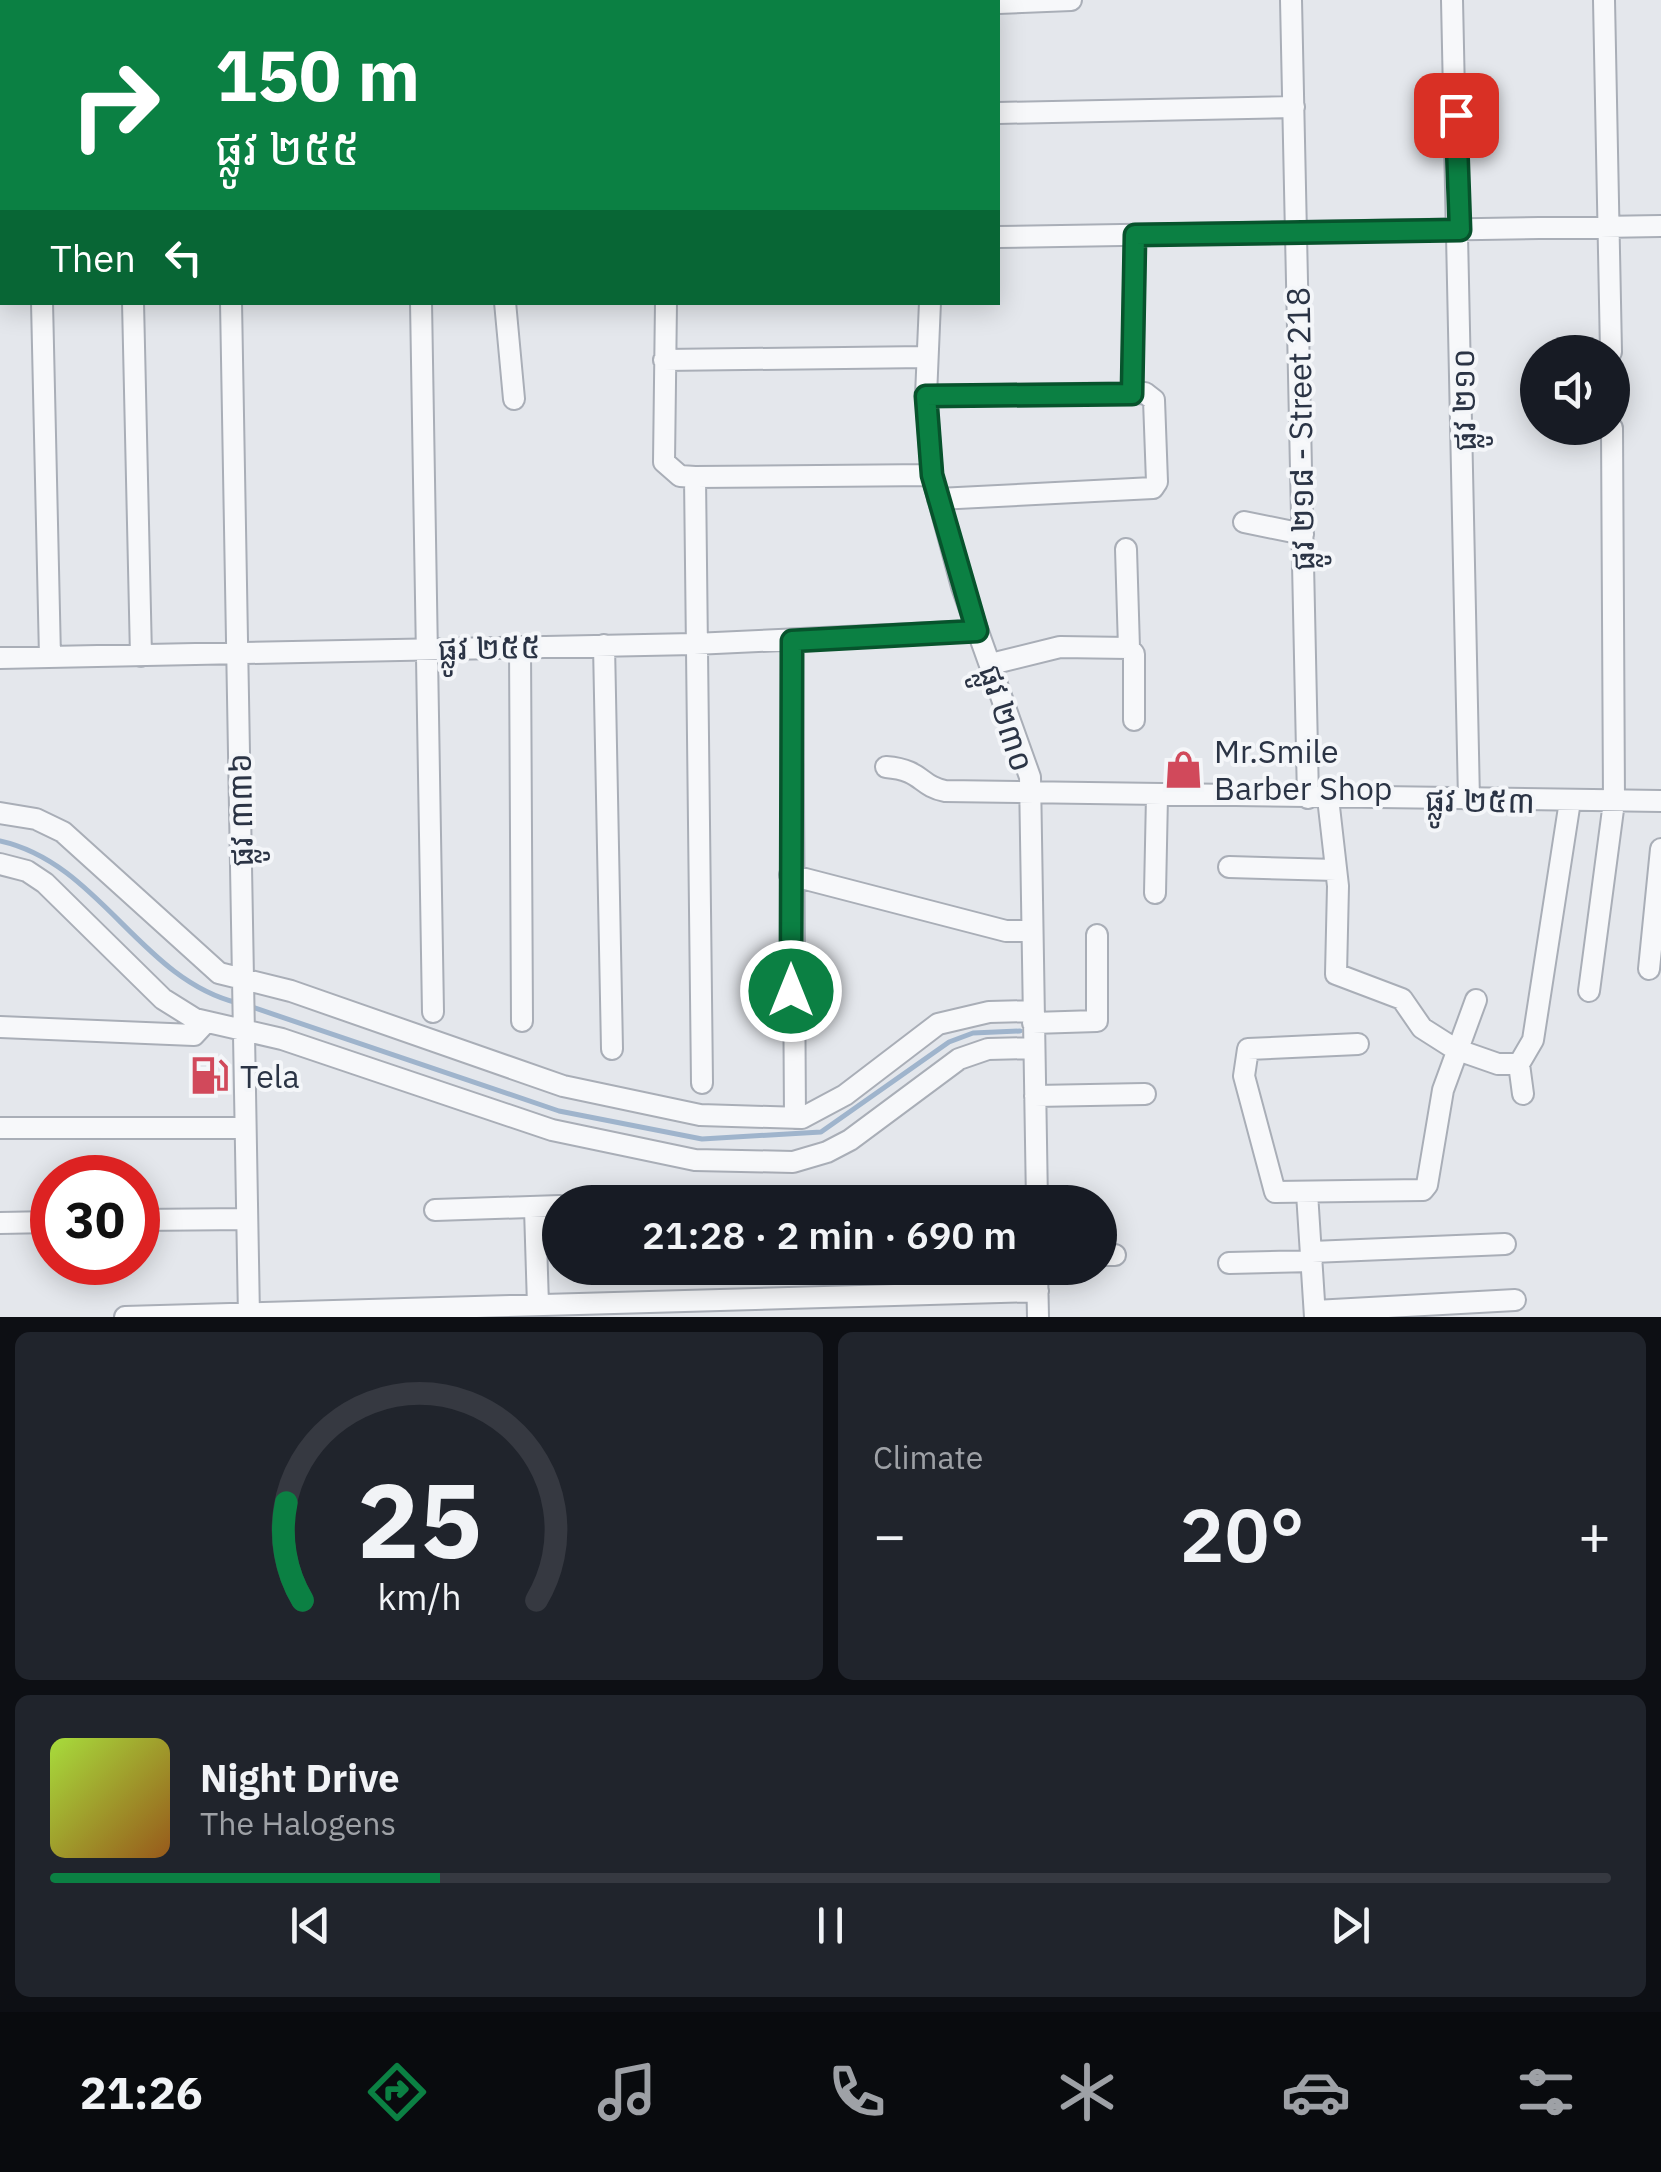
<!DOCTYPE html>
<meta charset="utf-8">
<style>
body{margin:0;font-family:"IBM Plex Sans","Noto Sans Khmer",sans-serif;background:#20242c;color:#f1f3f6;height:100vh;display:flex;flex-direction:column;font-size:38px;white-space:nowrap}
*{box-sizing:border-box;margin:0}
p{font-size:32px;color:#9ea1a6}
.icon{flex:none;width:55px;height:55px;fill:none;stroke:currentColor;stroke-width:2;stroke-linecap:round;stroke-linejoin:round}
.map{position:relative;height:1317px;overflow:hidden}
.side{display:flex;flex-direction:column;gap:15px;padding:15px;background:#0d0f14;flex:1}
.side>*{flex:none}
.banner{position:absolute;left:0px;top:0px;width:1000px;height:305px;box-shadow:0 5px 25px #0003;background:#0b8043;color:#fff;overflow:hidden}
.tools{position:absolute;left:1520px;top:335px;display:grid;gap:20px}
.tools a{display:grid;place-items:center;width:110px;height:110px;border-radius:50%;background:#171b24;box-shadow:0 5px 25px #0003;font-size:50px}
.speed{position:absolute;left:30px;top:1155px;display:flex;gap:20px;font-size:50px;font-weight:700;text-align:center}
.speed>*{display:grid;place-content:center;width:130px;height:130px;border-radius:50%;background:#171b24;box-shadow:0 5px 25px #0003;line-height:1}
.speed .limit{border:15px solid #d22;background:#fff;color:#111}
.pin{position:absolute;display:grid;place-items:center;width:85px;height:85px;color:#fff;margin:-42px;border-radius:20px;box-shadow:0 5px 15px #0006}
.me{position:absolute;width:110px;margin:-55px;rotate:0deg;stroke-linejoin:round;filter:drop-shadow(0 0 8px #0008)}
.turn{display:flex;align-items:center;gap:35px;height:210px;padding:0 50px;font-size:45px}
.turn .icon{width:130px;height:130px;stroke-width:2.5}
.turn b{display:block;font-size:70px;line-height:85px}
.then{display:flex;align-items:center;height:95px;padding:0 50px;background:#0003;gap:20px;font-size:38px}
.big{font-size:75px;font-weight:600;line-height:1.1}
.side .card{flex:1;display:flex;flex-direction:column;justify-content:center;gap:15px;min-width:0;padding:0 35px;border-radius:15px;background:#20242c}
.side .dial{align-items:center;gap:0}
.dial svg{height:260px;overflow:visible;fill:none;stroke:#363941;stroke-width:7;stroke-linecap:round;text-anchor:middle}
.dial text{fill:#f1f3f6;stroke:none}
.song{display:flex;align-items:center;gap:30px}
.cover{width:120px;height:120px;border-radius:15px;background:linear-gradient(135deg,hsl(80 70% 55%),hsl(30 70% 35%))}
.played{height:10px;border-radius:5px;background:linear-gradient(90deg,#0b8043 25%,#363941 25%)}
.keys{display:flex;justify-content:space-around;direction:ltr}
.heat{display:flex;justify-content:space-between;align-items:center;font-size:55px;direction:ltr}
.side .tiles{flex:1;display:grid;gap:15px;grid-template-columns:1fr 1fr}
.card:last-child{grid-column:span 2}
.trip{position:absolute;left:542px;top:1185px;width:575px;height:100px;border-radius:50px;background:#171b24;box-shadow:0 5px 25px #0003;font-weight:600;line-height:100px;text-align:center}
.tabs{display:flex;height:160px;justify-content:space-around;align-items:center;background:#090b0e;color:#9ea1a6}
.tabs .icon{width:70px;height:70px}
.tabs .selected{color:#0b8043}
.tabs b{font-size:45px;color:#f1f3f6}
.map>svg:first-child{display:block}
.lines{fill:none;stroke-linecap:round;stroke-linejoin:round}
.stream{stroke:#9fb4cc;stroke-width:5}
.minor-casing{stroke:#a9aeb7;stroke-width:24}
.minor{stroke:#f7f8fa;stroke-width:20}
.route-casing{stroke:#07532c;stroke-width:25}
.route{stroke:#0b8043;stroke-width:18}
.labels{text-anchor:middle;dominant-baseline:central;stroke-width:8;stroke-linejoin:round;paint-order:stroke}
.street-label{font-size:32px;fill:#2b3445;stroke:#f4f6f9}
.poi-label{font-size:32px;fill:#2b3445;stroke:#f4f6f9;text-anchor:start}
</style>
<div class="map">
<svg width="1661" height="1317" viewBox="0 0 1661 1317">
<rect width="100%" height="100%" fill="#e4e7ec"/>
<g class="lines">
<path class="stream" d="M0,841C100,863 140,979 238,1003
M249,1006L559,1111L702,1139L821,1132L949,1042L973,1033L1020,1031"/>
<defs>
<path id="minor" d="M34,0L35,2
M218,0L219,2
M416,0V2
M983,0V2
M1291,0L1308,798
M1452,0L1469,800
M1604,0L1611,352
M62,2L67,0
M287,2L293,0
M562,2V0
M649,2L650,0
M751,2L752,0
M855,2V0
M998,3L1071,0
M0,31L2,29
M998,113L1294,107
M0,136L2,135
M998,237L1661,226
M42,302L50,657
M133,302L141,656
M231,302L249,1317
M421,302L433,1012
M505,302L514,399
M666,302L664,462L680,476L695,477L932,475
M930,302L926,396L932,475L962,587L1030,777L1037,1202
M664,360L926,357
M1132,394L1135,235
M926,396L1145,393L1154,400L1157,482L1153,488L938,499
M695,477L702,1083
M1244,522L1303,534
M1126,549L1129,648
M792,641L795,1118
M604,645L612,1049
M520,647L522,1021
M0,658L694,644L977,631
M991,664L1060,647L1129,648L1134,654V720
M886,767C923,770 919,786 945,791L1661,801
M1328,798L1338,886L1336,974L1402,999L1422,1028L1455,1049L1498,1064H1519L1533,1040L1570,801
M0,813L36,819L63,832L219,973L291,991L563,1086L700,1115L802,1118L845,1095L938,1024L989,1012L1033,1011
M0,864L27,871L45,883L163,999L195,1019L282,1039L552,1130L695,1160L793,1162L827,1152L850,1140L959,1059L988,1049L1034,1048
M1229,867L1336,870
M790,875L1006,931H1032
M1155,893L1157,796
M1649,969L1661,849
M1589,991L1614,802L1612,428
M1033,1023L1097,1021V935
M0,1027L194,1035L206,1022
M1358,1044L1248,1049L1244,1076L1275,1192L1423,1190L1427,1185L1443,1090L1476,1000
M1519,1064L1523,1094
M1035,1096L1145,1094
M0,1128H245
M1307,1193L1315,1317
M589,1202L1036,1198
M535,1209L538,1305
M435,1210L560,1206
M138,1220L247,1219
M0,1223L52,1222
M1312,1252L1505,1244
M1100,1255H1115
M1229,1263L1312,1261
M1037,1268L1038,1317
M1315,1311L1515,1300
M125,1317L1038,1291"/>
</defs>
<use href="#minor" class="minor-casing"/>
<use href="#minor" class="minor"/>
</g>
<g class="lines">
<defs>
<path id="route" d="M791,991L792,641L977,631L932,475L926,396L1132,394L1135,235L1460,230L1456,115"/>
</defs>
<use href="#route" class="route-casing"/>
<use href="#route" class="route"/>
</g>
<defs>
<symbol id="shop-bare" viewBox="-9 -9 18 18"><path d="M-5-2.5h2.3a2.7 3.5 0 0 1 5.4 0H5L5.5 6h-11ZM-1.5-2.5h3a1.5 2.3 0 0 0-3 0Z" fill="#d1495b" stroke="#f4f6f9" stroke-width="2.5" paint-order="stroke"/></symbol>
<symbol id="fuel-bare" viewBox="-9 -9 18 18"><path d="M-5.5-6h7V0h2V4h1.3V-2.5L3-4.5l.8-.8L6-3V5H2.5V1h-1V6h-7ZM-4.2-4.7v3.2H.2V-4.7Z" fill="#d1495b" stroke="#f4f6f9" stroke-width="2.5" paint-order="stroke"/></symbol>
</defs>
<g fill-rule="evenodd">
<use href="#shop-bare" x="1156" y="742" width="55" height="55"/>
<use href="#fuel-bare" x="182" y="1048" width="55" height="55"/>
</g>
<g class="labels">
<g class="street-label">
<text transform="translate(1463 400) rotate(-91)">ផ្លូវ ២១០</text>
<text transform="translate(1300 429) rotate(-91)">ផ្លូវ ២១៨ - Street 218</text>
<text transform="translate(489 647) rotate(-1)">ផ្លូវ ២៥៥</text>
<text transform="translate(1007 718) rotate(72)">ផ្លូវ ២៣០</text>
<text transform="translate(1480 800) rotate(1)">ផ្លូវ ២៥៣</text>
<text transform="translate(240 810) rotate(-91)">ផ្លូវ ៣៣៦</text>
</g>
<g class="poi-label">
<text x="1214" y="751">Mr.Smile<tspan x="1214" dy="37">Barber Shop</tspan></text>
<text x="240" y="1076">Tela</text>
</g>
</g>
</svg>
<div class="tools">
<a><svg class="icon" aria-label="sound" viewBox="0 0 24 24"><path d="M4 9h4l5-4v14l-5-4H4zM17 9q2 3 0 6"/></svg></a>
</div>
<div class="speed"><div class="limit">30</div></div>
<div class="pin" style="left:1456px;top:115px;background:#d93025"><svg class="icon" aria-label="arrive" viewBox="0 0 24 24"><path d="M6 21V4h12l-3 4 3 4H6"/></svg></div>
<svg class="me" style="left:791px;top:991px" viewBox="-20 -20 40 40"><circle r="17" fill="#0b8043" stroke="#fff" stroke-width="3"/><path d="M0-11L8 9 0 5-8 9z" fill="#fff"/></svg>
<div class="trip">21:28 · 2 min · 690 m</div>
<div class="banner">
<div class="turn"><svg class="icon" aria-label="right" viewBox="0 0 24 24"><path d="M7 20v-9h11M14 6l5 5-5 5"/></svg><div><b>150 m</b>ផ្លូវ ២៥៥</div></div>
<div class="then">Then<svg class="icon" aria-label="left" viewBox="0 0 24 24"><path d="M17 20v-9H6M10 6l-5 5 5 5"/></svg></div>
</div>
</div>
<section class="side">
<div class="tiles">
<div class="card dial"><svg viewBox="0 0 100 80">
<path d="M14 69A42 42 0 1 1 86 69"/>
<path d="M14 69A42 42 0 0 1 9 39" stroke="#0b8043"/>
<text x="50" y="56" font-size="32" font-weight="700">25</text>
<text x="50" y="72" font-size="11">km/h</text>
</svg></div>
<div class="card"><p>Climate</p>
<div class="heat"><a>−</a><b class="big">20°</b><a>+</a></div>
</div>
<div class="card">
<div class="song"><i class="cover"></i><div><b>Night Drive</b><p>The Halogens</p></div></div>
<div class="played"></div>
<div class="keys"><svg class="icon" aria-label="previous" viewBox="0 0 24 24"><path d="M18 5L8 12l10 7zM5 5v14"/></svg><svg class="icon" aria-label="pause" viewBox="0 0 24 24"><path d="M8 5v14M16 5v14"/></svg><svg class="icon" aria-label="next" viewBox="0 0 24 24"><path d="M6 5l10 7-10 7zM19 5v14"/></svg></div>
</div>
</div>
</section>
<nav class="tabs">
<b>21:26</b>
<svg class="icon selected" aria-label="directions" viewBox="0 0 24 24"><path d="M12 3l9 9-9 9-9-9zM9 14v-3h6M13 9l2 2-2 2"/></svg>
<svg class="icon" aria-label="music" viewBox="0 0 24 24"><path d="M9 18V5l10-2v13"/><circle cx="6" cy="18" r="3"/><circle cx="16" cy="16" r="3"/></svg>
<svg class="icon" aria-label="phone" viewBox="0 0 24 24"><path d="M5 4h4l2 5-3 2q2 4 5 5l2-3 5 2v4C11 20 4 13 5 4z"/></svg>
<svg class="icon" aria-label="climate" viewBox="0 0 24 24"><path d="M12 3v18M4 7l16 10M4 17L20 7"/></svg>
<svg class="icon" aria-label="car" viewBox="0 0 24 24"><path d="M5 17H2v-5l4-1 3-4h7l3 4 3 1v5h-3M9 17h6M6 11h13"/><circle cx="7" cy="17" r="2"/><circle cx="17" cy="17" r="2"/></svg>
<svg class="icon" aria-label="filters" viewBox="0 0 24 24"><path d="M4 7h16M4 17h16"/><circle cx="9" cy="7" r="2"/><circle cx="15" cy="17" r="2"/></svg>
</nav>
